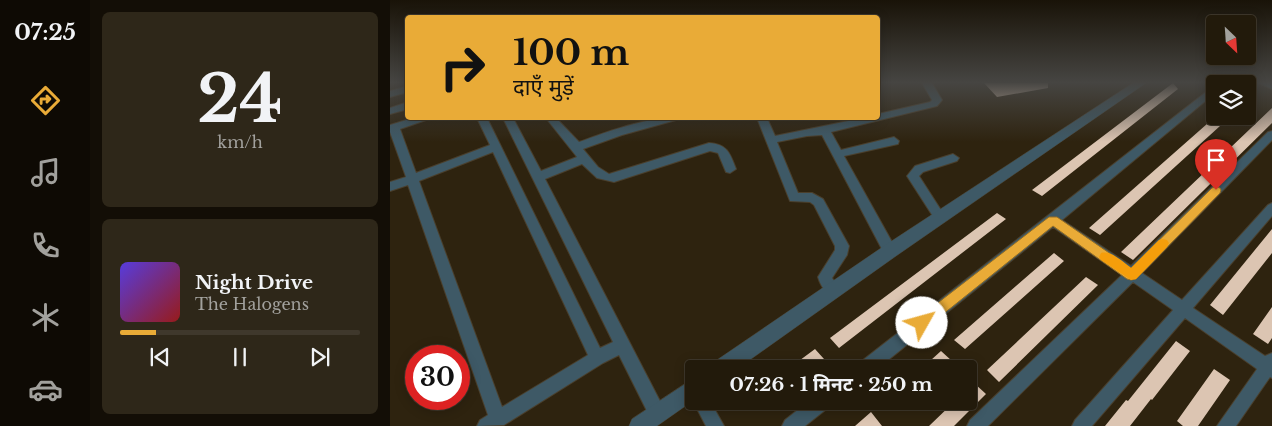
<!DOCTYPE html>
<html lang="hi">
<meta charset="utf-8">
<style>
body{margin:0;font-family:"Libre Baskerville","Noto Sans Devanagari",serif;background:#2e2719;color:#f1f3f6;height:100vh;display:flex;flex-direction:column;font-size:19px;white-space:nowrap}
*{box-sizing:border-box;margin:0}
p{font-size:16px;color:#a2a19d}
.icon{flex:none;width:28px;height:28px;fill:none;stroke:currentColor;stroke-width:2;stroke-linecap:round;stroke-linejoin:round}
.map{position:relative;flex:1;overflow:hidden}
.details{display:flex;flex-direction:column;gap:12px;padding:12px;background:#130e06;width:300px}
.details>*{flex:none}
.banner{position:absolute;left:15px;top:15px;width:475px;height:105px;border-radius:5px;box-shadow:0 2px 12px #0003,0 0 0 1px #3f382c;background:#e9ab37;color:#111;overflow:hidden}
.needle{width:32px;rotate:155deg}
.buttons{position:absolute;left:816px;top:15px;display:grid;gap:10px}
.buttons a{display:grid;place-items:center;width:50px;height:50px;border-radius:5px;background:#221a0b;box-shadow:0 2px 12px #0003,0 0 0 1px #3f382c;font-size:25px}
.speed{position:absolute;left:15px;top:345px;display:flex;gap:10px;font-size:25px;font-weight:700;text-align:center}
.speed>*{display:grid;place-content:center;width:65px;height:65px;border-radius:50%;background:#221a0b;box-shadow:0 2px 12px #0003,0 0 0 1px #3f382c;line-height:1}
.speed .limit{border:8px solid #d22;background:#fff;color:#111}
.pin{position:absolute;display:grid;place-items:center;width:42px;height:42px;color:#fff;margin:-51px -21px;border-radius:50% 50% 50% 0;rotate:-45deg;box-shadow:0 0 5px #0007}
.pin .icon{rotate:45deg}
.me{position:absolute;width:55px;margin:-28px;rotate:52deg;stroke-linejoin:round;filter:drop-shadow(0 0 4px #0008)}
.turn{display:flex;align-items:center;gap:18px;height:105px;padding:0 25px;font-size:22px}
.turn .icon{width:65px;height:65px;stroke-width:2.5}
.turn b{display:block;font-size:35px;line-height:42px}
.details .card{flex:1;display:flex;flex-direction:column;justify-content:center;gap:8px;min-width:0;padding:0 18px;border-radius:8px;background:#2e2719}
.details .dial{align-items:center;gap:0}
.dial b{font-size:65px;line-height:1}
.song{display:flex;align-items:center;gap:15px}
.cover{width:60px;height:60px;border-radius:8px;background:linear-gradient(135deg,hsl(250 70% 55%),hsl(0 70% 35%))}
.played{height:5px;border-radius:2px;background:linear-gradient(90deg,#e9ab37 15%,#3f382c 15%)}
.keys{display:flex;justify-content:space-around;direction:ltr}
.trip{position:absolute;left:295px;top:360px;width:292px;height:50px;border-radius:5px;background:#221a0b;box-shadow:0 2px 12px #0003,0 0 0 1px #3f382c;font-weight:700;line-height:50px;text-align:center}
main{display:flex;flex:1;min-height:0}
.menu{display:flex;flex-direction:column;width:90px;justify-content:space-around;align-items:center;background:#0e0a04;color:#a2a19d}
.menu .icon{width:35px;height:35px}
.menu .active{color:#e9ab37}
.menu b{font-size:22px;color:#f1f3f6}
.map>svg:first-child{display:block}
.building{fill:#dcc5b2}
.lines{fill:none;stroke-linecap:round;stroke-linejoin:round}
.minor-casing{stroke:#4a3f2c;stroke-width:2}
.tertiary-casing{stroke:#4a3f2c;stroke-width:1}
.minor{fill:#3e5966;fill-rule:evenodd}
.tertiary{fill:#3e5966;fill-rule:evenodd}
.route{fill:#e9ab37;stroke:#976f24}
.slow{fill:#f59e0b}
</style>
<main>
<nav class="menu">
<b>07:25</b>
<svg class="icon active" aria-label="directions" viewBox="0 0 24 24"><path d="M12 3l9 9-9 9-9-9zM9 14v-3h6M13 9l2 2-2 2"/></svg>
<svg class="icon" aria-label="music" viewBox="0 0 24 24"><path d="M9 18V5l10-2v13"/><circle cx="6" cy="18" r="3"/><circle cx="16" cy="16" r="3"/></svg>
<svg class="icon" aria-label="phone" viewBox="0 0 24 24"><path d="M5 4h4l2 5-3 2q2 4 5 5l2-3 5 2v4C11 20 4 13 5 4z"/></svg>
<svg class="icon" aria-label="climate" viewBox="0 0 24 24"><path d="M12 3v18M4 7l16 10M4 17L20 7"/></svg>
<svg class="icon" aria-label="car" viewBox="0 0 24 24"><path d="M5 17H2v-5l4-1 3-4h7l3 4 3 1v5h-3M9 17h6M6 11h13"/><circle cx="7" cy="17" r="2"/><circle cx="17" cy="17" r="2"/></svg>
</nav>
<section class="details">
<div class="card dial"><b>24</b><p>km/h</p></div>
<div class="card">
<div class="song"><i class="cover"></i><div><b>Night Drive</b><p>The Halogens</p></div></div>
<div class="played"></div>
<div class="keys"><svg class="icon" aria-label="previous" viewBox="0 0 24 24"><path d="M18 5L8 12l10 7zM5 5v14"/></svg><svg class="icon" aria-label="pause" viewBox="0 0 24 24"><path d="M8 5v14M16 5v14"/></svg><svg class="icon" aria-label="next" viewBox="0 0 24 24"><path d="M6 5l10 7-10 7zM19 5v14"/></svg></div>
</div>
</section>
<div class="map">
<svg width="882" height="426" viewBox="0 0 882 426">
<rect width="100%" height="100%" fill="#2e230f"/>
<path class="building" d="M594,83H658V88L607,97Z
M783,83L788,89L652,196L642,190Z
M882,108V123L743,260L731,252Z
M826,116H841L710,235L699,228Z
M607,213L616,219L449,348L440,338Z
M882,229V253L833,315L820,305Z
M664,253L674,261L575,349L564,340Z
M696,277L708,285L609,382L597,370Z
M882,307V338L878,344L863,334Z
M786,341L800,351L762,400L761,399L740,426H715L736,400L738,401Z
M425,349L434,359L421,369H398Z
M551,351L562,361L554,369H531Z
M824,369L840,380L808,426H793L787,421Z
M584,383L596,394L564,426H539L565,401H579V388Z
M481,412L492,426H465Z"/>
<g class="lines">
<defs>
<path id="minor" d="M532,83H542L552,100L547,106L441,132L451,150L504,137L509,141L508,144L454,156L507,251L505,255L500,256L495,255L432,135L417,136L387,142L408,193H422L433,199L459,246L457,255L442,278L451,290L449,294C438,298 431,287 428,277L445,250V246L424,205L420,202L400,201L367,118H377L385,136L473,118H488V114L540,102L542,100Z
M869,83H882V89Z
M825,85V93L672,220L741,266L878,132L882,131V140L752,273L792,300L878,205L882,203V216L803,308L875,356L882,353V378L880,377L846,426H827L867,369L795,318L702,426H682L685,420L783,310L743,282L598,426H577L580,420L732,275L663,227L487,369H466L468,364Z
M18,86V92L0,97V91Z
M18,102V109L0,114V108Z
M23,118H37L36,120L10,129L26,173L100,145L87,118H97L210,348L223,342L113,118H123L151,171L187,157L156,118H166L189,142C220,131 253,118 287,118L286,120L232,135L193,149L208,167L219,174L319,143C337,144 340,153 346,169L340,173L336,172L328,153L320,151L224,182L207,178L192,164L155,179L273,407L275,413L273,419L267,421L261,419L229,355L213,363L114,425L87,426L90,420L98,415L18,185L0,191V182L16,177L0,132V125ZM103,152L198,355L112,407L29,181Z
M563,154L569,158L567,161L533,172L529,176L556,218L554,221H546L517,176L525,166Z
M304,398V401H320L334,426H316L303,401Z
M419,401H441L439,407L415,426H392L395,420Z"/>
<path id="tertiary" d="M743,83H756L506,256L347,369H322L324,362L494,246Z
M304,378V400L267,426H239L242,419Z"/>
</defs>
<use href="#minor" class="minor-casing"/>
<use href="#tertiary" class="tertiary-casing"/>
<use href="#minor" class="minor"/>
<use href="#tertiary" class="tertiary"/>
</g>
<linearGradient id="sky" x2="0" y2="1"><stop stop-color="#191308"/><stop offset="0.58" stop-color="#464542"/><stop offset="1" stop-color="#464542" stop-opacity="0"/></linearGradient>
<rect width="882" height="142" fill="url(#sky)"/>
<path class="route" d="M826,186L830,188L831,190L830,193L746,279L741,280L737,279L663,226L537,327L532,329L527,327L525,323L527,319L659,217H667L741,268L822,188Z"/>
<path class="slow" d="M773,239L777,240L779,243L777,247L746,279L741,280L711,260L709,257L711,253C721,250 733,262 741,268L769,240Z"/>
</svg>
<div class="buttons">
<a><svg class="needle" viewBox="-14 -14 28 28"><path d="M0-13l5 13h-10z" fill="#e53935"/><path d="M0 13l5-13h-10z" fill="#a2a19d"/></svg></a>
<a><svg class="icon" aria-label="layers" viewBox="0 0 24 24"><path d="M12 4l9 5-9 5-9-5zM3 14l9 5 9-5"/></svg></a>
</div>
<div class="speed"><div class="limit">30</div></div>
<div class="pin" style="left:826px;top:190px;background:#d93025"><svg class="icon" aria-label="arrive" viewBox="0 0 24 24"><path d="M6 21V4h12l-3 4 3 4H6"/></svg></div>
<svg class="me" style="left:532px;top:323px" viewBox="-20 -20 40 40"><circle r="19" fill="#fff"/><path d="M0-13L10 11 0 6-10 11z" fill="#e9ab37"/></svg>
<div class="trip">07:26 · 1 मिनट · 250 m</div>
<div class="banner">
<div class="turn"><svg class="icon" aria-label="right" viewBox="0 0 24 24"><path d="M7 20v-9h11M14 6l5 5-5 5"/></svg><div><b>100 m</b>दाएँ मुड़ें</div></div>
</div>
</div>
</main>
